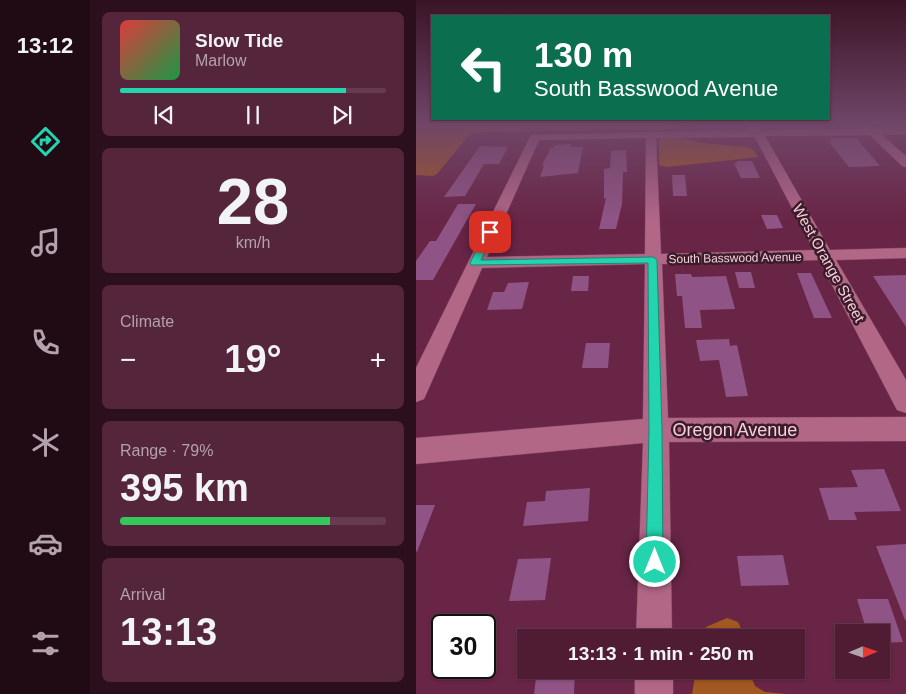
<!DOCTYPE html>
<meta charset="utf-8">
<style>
body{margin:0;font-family:Helvetica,sans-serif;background:#55253c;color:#f1f3f6;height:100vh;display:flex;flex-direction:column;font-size:19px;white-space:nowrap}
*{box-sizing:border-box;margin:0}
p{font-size:16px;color:#b3a1ac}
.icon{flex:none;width:28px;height:28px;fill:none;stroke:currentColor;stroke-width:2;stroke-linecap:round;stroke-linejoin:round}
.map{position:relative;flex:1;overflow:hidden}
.details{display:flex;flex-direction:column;gap:12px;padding:12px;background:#2b0f1d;width:326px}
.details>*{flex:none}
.hud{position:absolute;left:15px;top:15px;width:399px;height:105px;border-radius:0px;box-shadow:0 1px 4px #0004,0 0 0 1px #663a4f;background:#0b6e4f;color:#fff;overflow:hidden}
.needle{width:32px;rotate:88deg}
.tools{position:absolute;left:419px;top:624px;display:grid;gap:10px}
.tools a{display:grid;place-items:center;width:55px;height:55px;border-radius:0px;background:#4f1c34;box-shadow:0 1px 4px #0004,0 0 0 1px #663a4f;font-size:25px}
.speed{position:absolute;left:15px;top:614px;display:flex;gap:10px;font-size:25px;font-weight:700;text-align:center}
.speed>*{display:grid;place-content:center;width:65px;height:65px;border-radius:50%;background:#4f1c34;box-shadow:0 1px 4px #0004,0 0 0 1px #663a4f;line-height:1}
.speed .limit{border:2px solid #111;border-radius:8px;background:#fff;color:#111}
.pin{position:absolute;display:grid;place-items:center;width:42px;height:42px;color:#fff;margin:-21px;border-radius:10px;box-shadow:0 2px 8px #0006}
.me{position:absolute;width:55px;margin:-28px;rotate:0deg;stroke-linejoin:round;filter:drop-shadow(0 0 4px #0008)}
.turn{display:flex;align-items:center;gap:18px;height:105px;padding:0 20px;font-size:22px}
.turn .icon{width:65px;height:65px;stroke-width:2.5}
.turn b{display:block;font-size:35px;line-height:42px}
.big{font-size:38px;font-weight:800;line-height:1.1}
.details .widget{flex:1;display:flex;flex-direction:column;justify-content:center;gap:8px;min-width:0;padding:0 18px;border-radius:8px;background:#55253c}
.details .dial{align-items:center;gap:0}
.dial b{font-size:65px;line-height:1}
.song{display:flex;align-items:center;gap:15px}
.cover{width:60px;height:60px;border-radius:8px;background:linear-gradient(135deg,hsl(0 70% 55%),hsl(140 70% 35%))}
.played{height:5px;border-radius:2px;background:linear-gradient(90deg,#22d5af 85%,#663a4f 85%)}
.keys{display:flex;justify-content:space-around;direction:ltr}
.heat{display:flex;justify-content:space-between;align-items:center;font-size:28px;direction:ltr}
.charge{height:8px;border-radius:4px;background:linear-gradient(90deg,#34c759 79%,#663a4f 0)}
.trip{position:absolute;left:101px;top:629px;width:288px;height:50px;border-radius:0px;background:#4f1c34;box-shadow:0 1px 4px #0004,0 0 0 1px #663a4f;font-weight:800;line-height:50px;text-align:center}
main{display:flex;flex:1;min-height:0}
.tabs{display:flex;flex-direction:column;width:90px;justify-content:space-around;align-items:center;background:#200b15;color:#b3a1ac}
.tabs .icon{width:35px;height:35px}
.tabs .selected{color:#22d5af}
.tabs b{font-size:22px;color:#f1f3f6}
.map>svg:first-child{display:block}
.forest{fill:#a25821}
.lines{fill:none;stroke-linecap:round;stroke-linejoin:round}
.stream{stroke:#2f3200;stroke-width:2.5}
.building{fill:#8f5485}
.minor-casing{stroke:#824765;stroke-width:1}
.minor{fill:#b26787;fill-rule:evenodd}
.route{fill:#22d5af;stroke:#168a72}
.labels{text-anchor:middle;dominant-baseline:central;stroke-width:5;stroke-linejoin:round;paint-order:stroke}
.far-street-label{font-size:12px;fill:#f8cede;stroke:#3b1d2a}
.street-label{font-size:15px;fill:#f8cede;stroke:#3b1d2a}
.near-street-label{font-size:18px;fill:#f8cede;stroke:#3b1d2a}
</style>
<main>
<nav class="tabs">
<b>13:12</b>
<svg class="icon selected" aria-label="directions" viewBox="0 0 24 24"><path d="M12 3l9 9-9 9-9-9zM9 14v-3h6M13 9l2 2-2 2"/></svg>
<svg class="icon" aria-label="music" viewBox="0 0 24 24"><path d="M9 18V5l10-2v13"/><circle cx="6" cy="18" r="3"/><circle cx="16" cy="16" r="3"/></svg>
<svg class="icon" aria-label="phone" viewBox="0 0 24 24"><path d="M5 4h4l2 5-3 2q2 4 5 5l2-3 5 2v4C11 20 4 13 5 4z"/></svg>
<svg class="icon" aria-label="climate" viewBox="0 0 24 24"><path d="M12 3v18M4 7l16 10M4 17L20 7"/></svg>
<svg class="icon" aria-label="car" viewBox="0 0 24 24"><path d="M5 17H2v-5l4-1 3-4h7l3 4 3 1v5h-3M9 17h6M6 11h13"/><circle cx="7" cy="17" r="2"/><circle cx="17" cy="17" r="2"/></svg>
<svg class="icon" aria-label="filters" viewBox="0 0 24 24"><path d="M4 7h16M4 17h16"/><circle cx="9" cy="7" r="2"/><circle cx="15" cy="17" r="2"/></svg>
</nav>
<section class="details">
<div class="widget">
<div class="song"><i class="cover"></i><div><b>Slow Tide</b><p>Marlow</p></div></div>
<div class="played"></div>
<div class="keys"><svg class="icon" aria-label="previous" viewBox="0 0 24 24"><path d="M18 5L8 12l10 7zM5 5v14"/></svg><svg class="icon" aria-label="pause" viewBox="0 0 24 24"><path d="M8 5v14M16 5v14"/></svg><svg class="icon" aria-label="next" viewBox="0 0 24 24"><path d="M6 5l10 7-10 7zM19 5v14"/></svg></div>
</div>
<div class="widget dial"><b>28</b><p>km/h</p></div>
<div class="widget"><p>Climate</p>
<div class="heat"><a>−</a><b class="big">19°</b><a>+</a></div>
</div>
<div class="widget"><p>Range · 79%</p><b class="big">395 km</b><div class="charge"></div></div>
<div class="widget"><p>Arrival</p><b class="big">13:13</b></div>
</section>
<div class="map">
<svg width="490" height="694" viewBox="0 0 490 694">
<rect width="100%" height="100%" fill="#692546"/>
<path class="forest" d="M0,124H249L270,129L61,132L53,135L21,174L17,176L0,175Z
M261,137L285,143L332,147L337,150L343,157L251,167L243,165V140L245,138Z
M311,618L322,622L329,637H286L290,627Z
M280,670H332L339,686L349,692L370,694H276Z"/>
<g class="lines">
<path class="stream" d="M260,124L275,127"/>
</g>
<path class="building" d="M414,138H440L464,166L433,167L413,142H417Z
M155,144L154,147H167L162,173L124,177L128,165H126L135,148H137L139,145Z
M64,146L92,147L83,164H68L49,196L28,197Z
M210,150L211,172H207L206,204L200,229H183L190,198L188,199V169L194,168L195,151Z
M321,161H336L344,178H325L318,163H321Z
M256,175H269L271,196H257Z
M42,204H60L17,280H0V261L14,241H20Z
M345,215H361L367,228L351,229Z
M319,272H335L339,288H323Z
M381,273H395L416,318H398Z
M259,274H275L276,277L310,276L319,309L284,310L286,328H269L266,296H261Z
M490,275V327L457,276Z
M157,276H173L172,291H155Z
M113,282L106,309L71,310L77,292H88L92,283Z
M313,339L314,346L321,345L332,396L310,397L303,360L284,361L280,340Z
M170,343H194L192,368H166Z
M468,469L485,511L438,512L441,520H413L403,488L442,487L435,470Z
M174,488L172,521L107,526L111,502L129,501L130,491Z
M0,505H19L1,552L0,551Z
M490,544V620H489L460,546Z
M367,555L373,585L325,586L321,556Z
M135,558L129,600L93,601L102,559Z
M441,599H472L487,642L465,643V632H451Z
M121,670H159L158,694H118Z"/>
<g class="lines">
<defs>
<path id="minor" d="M332,124H342L346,130L448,129V125L452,124L459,128H490V134L466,135L490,156V167L486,166L454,135L349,136L414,250L490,248V258L420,260L490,380V413L481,410L403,260L246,264L252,418L490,417V441L253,442L256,638H220L227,443L0,464V438L227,419L229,264L66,268L8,399L0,402V368L115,135L335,130ZM339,137L398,250L245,254L240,138ZM230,138L229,254L71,257L123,140Z
M219,670H257V694H219Z"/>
</defs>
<use href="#minor" class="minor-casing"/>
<use href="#minor" class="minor"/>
</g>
<linearGradient id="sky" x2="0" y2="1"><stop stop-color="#3a1426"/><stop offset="0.56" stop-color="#704668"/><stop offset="1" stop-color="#704668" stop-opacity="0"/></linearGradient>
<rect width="490" height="221" fill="url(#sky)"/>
<path class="route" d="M74,229L78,232L65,260L237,257L241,260L246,430L247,562L245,568L239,571L233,568L230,562L233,430L232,263L55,265L54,263L70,232Z"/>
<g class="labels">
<g class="far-street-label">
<text transform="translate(319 258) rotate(-1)">South Basswood Avenue</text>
</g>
<g class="street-label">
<text transform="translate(413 263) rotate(61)">West Orange Street</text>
</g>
<g class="near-street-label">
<text x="319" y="430">Oregon Avenue</text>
</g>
</g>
</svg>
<div class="tools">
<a><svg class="needle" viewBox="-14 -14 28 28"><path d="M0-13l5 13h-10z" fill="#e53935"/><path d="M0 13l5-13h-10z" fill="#b3a1ac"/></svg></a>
</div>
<div class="speed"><div class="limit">30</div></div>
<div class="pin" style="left:74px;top:232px;background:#d93025"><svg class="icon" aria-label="arrive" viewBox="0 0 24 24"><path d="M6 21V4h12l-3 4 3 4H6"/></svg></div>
<svg class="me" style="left:239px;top:562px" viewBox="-20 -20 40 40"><circle r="17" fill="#22d5af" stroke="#fff" stroke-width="3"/><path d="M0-11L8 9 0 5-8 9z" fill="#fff"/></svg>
<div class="trip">13:13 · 1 min · 250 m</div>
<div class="hud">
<div class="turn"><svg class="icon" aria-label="left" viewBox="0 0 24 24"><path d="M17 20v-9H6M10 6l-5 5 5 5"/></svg><div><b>130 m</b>South Basswood Avenue</div></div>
</div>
</div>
</main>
